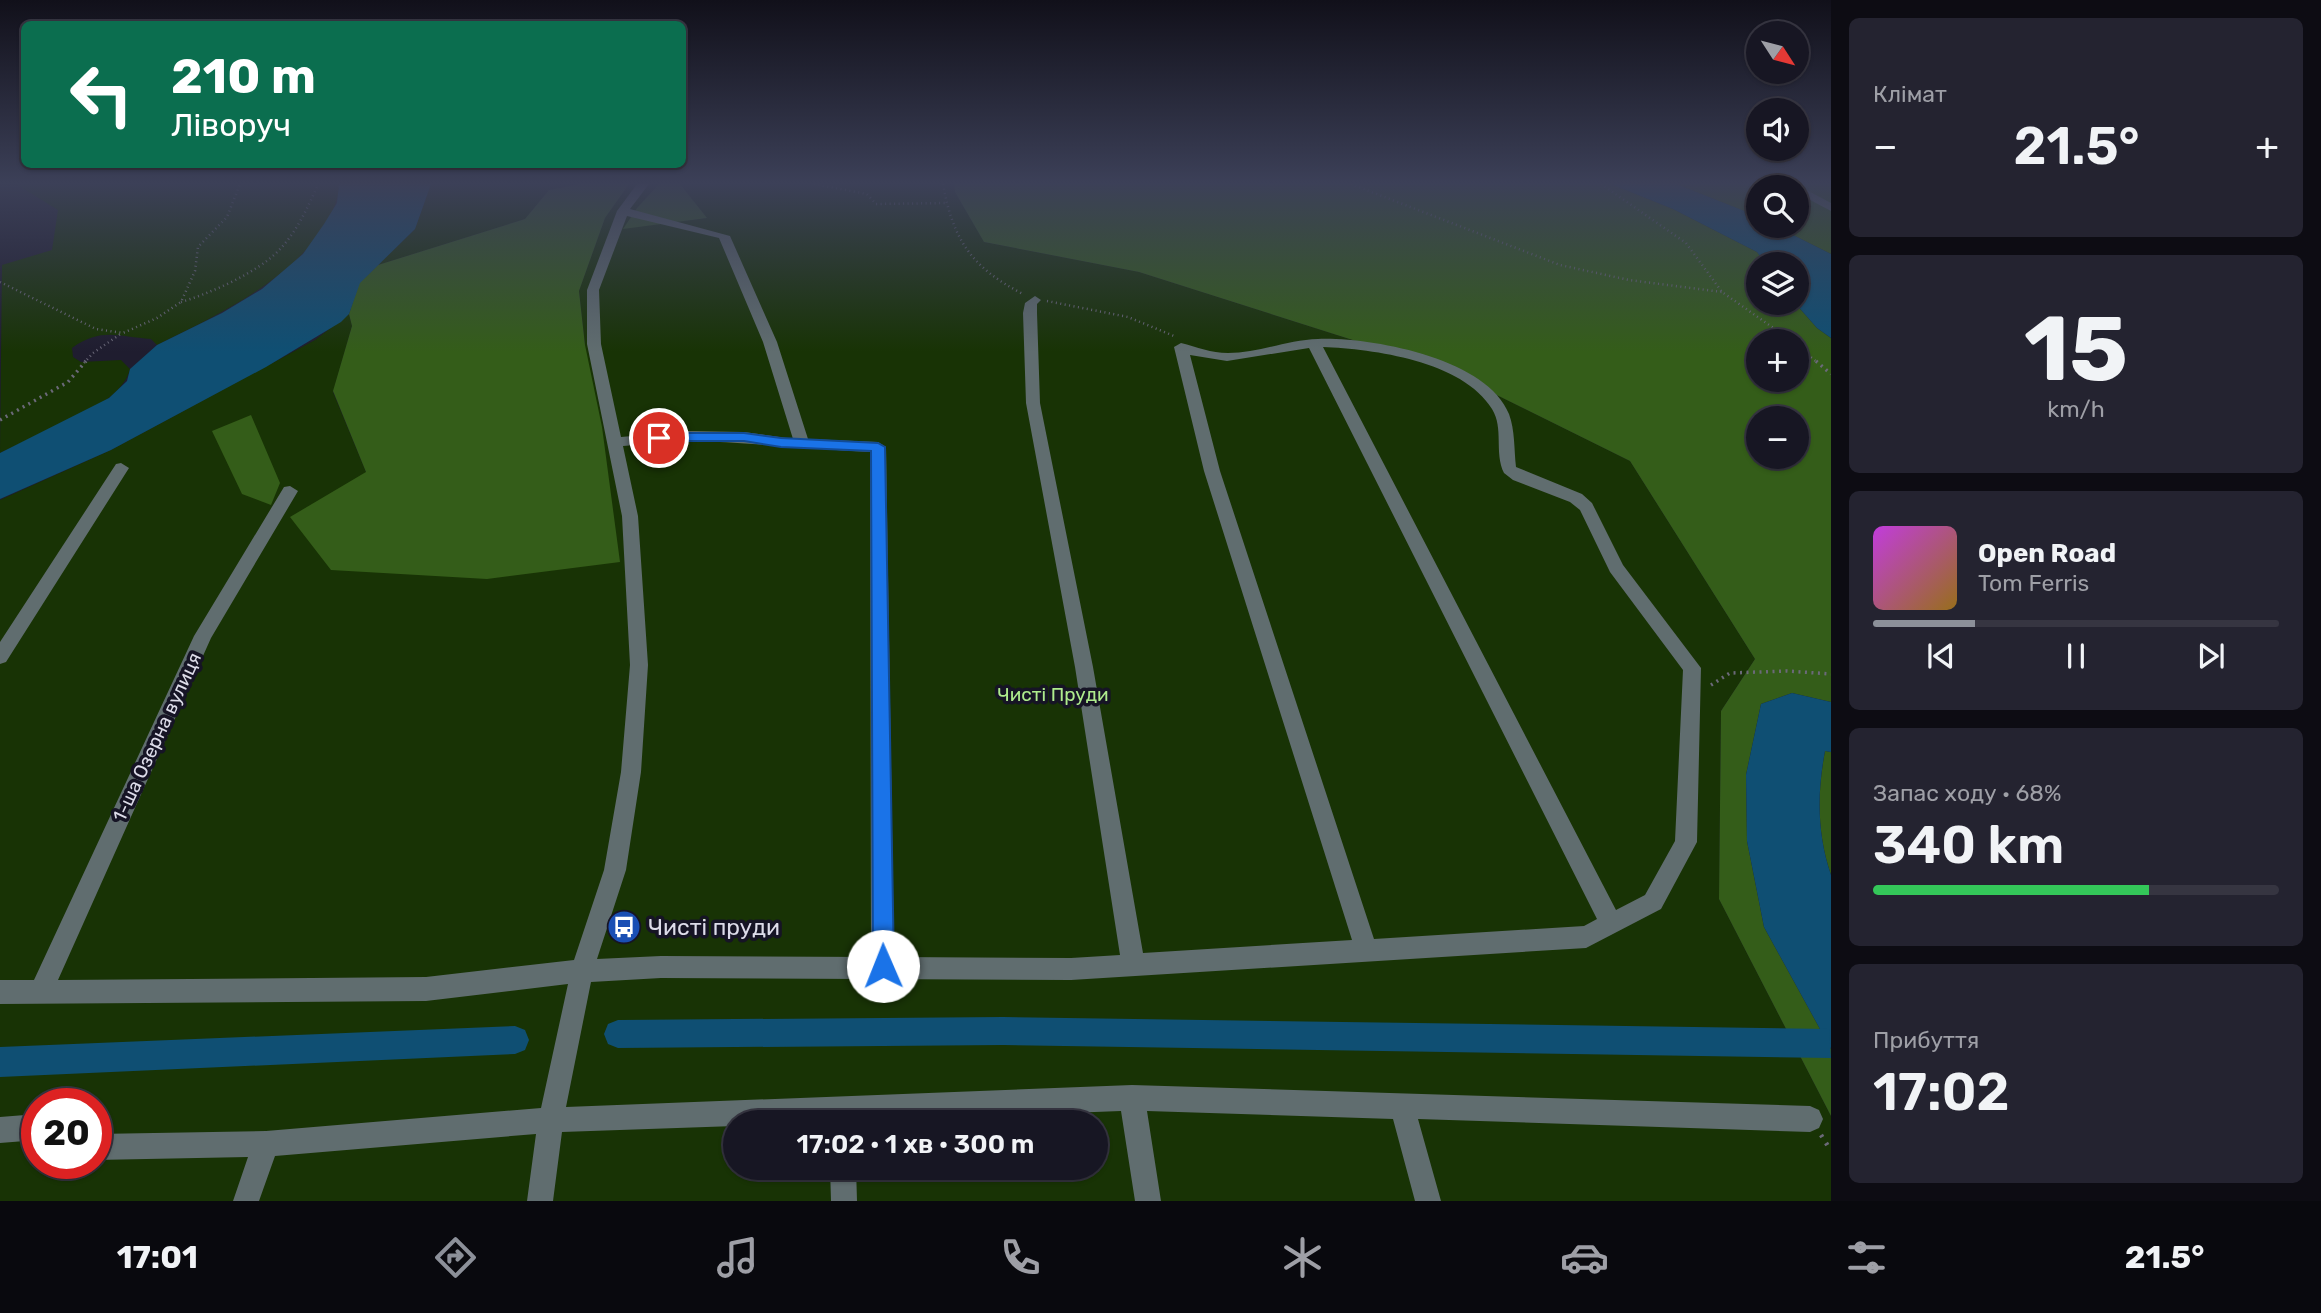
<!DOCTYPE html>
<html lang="uk">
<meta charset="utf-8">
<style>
body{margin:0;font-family:Rubik,sans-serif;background:#242330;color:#f1f3f6;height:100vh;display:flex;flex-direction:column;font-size:26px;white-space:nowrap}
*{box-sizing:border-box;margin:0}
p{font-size:23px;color:#9e9fa6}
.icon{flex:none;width:38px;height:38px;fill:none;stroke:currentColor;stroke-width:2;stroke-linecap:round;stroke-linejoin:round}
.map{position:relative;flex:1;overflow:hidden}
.panel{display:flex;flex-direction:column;gap:18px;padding:18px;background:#0d0c13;width:490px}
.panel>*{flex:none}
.guide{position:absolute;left:21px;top:21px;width:665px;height:147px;border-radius:10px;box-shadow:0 2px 5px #0004,0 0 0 2px #363541;background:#0b6e4f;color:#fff;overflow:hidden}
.needle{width:46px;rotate:126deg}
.controls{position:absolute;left:1746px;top:21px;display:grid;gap:14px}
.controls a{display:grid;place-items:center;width:63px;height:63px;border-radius:50%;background:#171623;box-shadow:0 2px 5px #0004,0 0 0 2px #363541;font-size:35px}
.speed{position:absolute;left:21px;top:1088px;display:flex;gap:14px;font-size:35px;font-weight:700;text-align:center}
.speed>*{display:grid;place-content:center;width:91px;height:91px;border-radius:50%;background:#171623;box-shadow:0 2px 5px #0004,0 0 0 2px #363541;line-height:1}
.speed .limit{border:10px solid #d22;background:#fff;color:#111}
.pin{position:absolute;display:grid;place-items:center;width:60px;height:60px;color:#fff;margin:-30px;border:4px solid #fff;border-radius:50%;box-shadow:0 2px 7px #0007}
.me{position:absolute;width:77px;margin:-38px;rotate:359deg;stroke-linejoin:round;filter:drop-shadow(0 0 5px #0008)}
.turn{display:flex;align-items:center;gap:24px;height:147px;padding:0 35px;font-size:32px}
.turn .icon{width:91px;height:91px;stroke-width:2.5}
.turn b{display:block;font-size:49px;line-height:60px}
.big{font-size:52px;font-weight:600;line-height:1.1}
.panel .tile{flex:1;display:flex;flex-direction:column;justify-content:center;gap:10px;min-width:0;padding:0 24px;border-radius:10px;background:#242330}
.panel .dial{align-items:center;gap:0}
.dial b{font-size:91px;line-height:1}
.song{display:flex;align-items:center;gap:21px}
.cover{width:84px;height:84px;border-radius:10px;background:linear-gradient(135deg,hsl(290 70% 55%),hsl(40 70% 35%))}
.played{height:7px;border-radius:4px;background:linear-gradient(90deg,#8c9099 25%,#363541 25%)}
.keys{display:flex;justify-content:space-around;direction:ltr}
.heat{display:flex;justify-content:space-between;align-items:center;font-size:38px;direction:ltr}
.charge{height:10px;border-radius:5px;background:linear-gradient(90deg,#34c759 68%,#363541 0)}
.trip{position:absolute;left:723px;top:1110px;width:385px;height:70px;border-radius:35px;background:#171623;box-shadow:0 2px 5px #0004,0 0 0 2px #363541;font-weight:600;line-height:70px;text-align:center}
.tab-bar{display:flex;height:112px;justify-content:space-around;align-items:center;background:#09090e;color:#9e9fa6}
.tab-bar .icon{width:49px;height:49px}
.tab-bar .selected{color:#8c9099}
.tab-bar b{font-size:32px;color:#f1f3f6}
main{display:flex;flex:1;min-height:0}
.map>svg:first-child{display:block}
.green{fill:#183305;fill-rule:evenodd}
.forest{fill:#345d19;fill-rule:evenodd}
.water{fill:#0f4f73}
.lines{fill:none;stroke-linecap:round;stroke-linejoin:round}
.canal{fill:#0f4f73;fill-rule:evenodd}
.path-far2{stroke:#6b6979;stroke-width:2.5;stroke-dasharray:1 3.5;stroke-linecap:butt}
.path-far1{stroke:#6b6979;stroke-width:3.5;stroke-dasharray:2 4.5;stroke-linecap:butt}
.path{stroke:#6b6979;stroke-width:4.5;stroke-dasharray:2.5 7;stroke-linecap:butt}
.minor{fill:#606d6f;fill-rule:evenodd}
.route{fill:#1a73e8;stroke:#114b97;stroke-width:2}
.labels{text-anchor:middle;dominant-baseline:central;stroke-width:7;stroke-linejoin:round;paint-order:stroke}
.park-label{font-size:19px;fill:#aeeb8d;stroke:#161425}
.street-label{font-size:19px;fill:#dddce9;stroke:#161425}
.near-poi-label{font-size:23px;fill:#dddce9;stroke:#161425;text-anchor:start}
</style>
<main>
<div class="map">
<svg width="1831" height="1201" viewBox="0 0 1831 1201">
<rect width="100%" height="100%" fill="#1f1d2f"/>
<path class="green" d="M16,184H339L340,186C327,265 220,314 157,345L151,339C118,337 102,327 72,348L73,357L81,362L121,360L130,369C121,408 35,436 0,453L2,265L52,250L58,210Z
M431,184H580L549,190L525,219L378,265L415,229Z
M629,184H659L637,208L624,228L707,218L680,184H954L955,192L984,242L1139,272L1444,369L1630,461L1755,659L1721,711L1719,899L1831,1116V1201H0V500L111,450L315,340L349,314L352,326L333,392L366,472L585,345L579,291L605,218ZM37,1104H96V1164H37ZM735,1122H1096V1167H735Z"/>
<path class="forest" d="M580,184H629L605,218L579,291L585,345L602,427L620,562L487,579L331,570L290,517L366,472L333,391L352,326L349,314L359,283L378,265L525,219L549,190Z
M659,184H680L707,218L623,229L637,208Z
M954,184H1611L1673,209L1757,252L1766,264H1759V303H1795L1817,328L1831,338V702L1792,693L1761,704L1746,775L1747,841L1764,927L1831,1049V1116L1719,899L1721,711L1755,659L1630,461L1444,369L1139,272L984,242L955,192ZM1759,341H1797V380H1759ZM1759,418H1797V457H1759Z
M1676,184H1831V254L1775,226H1797V187H1759V217Z
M251,415L280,483L271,505L242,494L212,431Z
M1825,751L1831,752V875C1817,834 1817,793 1825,751Z"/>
<path class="water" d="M339,184H431L415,229L360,283L349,314L341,322L266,367L111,450L0,499V453L109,398L127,381L130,369L157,345L222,313L262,289L303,254L324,224L337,203Z
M1611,184H1676L1752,214L1759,217V226H1775L1831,254V338L1817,328L1795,303L1797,264H1766L1757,252L1673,209Z
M1792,693L1831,702V752L1825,751C1817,793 1817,834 1831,875V1049L1764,927L1747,841L1746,775L1761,704Z"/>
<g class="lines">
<path class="canal" d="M1003,1017L1829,1029L1831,1058L1003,1045L618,1048L608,1044L604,1034L608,1024L618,1020Z
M515,1026L525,1030L529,1040L525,1050L515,1054L0,1077V1047Z"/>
<path class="path-far2" d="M814,184L867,194L876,204L945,203
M943,184C953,240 972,268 1023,294
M1351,184L1560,265L1629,280L1722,292
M1601,184L1686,243L1722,292L1792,341
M0,282L96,329L123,333L157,318L181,302L195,271L198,247L227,217L240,184
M1047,301L1128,317L1174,336
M181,302C208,294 246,277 268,260C292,242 307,210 318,184
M1797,346L1818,363
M84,363L93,353L122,333"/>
<path class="path-far1" d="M1816,361L1831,374
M0,420L68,382L86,361
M1711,685L1730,673L1787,671L1831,674"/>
<path class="path" d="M1821,1135L1831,1151"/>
<path class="minor" d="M637,184H649L630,209L730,236L777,342L808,439L878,442L886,447L894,957L1071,958L1120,955L1075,667L1026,403L1023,313L1025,303L1035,296L1041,300L1037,304V313L1040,403L1093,667L1143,953L1352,940L1204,471L1174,347L1181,343C1197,347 1211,353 1228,353C1258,353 1287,340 1318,339C1370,337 1487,358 1509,414C1515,430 1514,449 1516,467L1582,494L1592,503L1623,565L1701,668L1697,842L1661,909L1586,948L1071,980L661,978L591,982L566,1107L1132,1085L1810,1106L1819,1110L1823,1119L1819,1128L1810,1132L1418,1119L1441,1201H1415L1393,1119L1147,1111L1161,1201H1135L1121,1111L837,1122H735V1126L562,1132L553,1201H527L536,1134L275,1156L259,1201H233L248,1157L96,1160V1134L266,1131L541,1108L568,984L426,1001L0,1004V980H34L194,636L284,487L290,486L298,491L211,638L58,980L426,977L574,960L604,870L621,772L630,665L622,516L587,344V290L617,211ZM627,216L719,238L763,342L793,439L744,432L688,431L621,437L601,344L599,290ZM1323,347C1373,349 1463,361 1492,409C1504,428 1494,453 1504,473L1513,480L1570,502L1580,510L1610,572L1683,670L1675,841L1645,895L1616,910ZM1309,348L1597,919L1584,926L1374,939L1220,471L1190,355L1227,361ZM688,441C749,442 809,449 870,452L871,957L661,956L597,959L626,870L641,772L648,665L638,516L623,446Z
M1797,185L1831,203V211L1797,193V187H1792Z
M121,463L129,468L6,662L0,664V642L116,464Z
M25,1115L37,1118V1144L25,1141L0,1143V1117Z
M830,1167H856L857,1201H831Z"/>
</g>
<linearGradient id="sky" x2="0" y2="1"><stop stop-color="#11101a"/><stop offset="0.52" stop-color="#3c4058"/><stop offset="1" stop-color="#3c4058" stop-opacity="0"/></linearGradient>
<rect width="1831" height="352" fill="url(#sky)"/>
<path class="route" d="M659,433H744L781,438L878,443L885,447L894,966L891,973L883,976L876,973L873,966L871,451L781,447L744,441H654L652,438Z"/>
<defs>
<symbol id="bus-disc" viewBox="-11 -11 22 22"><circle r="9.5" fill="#1a4fb4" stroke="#161425"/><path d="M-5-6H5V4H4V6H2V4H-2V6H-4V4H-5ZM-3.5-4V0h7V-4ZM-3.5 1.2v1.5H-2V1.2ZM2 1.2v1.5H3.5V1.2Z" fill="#fff"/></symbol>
</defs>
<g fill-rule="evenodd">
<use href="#bus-disc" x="605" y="908" width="38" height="38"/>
</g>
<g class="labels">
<g class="park-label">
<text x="1053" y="694">Чисті Пруди</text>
</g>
<g class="street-label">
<text transform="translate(157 737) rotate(-65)">1-ша Озерна вулиця</text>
</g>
<g class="near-poi-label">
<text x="648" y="927">Чисті пруди</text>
</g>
</g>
</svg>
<div class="controls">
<a><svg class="needle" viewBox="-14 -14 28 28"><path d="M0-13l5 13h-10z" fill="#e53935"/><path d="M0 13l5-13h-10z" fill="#9e9fa6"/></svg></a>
<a><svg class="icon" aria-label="sound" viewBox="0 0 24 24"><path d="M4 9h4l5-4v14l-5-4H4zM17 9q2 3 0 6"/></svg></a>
<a><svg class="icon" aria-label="search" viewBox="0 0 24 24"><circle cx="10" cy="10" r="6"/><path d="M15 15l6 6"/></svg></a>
<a><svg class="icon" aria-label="layers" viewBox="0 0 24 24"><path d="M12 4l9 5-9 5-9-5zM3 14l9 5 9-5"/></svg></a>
<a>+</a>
<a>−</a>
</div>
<div class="speed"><div class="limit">20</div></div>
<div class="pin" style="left:659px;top:438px;background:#d93025"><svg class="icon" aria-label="arrive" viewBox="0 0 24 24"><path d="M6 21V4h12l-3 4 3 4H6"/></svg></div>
<svg class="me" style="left:883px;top:966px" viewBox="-20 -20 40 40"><circle r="19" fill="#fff"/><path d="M0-13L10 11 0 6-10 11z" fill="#1a73e8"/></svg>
<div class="trip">17:02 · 1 хв · 300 m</div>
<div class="guide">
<div class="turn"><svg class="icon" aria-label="left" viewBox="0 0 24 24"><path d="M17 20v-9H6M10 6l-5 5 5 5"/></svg><div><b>210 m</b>Ліворуч</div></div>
</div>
</div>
<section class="panel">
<div class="tile"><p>Клімат</p>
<div class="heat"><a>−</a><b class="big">21.5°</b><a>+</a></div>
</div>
<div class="tile dial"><b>15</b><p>km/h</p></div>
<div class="tile">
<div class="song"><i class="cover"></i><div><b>Open Road</b><p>Tom Ferris</p></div></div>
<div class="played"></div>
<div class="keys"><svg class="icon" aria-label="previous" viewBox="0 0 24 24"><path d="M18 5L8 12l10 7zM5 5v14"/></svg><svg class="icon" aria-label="pause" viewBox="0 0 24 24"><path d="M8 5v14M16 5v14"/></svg><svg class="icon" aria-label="next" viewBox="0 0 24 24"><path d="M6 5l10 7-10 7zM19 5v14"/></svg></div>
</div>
<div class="tile"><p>Запас ходу · 68%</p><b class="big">340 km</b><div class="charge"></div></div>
<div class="tile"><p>Прибуття</p><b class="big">17:02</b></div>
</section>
</main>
<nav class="tab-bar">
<b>17:01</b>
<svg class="icon selected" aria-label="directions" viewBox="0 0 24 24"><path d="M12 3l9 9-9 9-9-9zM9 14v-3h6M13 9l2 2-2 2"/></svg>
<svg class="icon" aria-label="music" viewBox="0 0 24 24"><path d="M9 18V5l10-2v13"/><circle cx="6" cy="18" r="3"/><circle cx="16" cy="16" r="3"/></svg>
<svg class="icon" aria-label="phone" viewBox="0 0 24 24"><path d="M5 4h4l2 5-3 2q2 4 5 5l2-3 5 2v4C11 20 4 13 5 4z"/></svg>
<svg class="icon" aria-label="climate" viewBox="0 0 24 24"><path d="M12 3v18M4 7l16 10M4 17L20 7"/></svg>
<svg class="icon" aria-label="car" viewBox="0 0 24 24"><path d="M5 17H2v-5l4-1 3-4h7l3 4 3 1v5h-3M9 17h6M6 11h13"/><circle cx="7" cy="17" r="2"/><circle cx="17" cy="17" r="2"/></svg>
<svg class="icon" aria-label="filters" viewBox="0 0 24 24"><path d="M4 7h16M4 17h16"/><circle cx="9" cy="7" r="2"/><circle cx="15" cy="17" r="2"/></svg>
<b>21.5°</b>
</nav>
